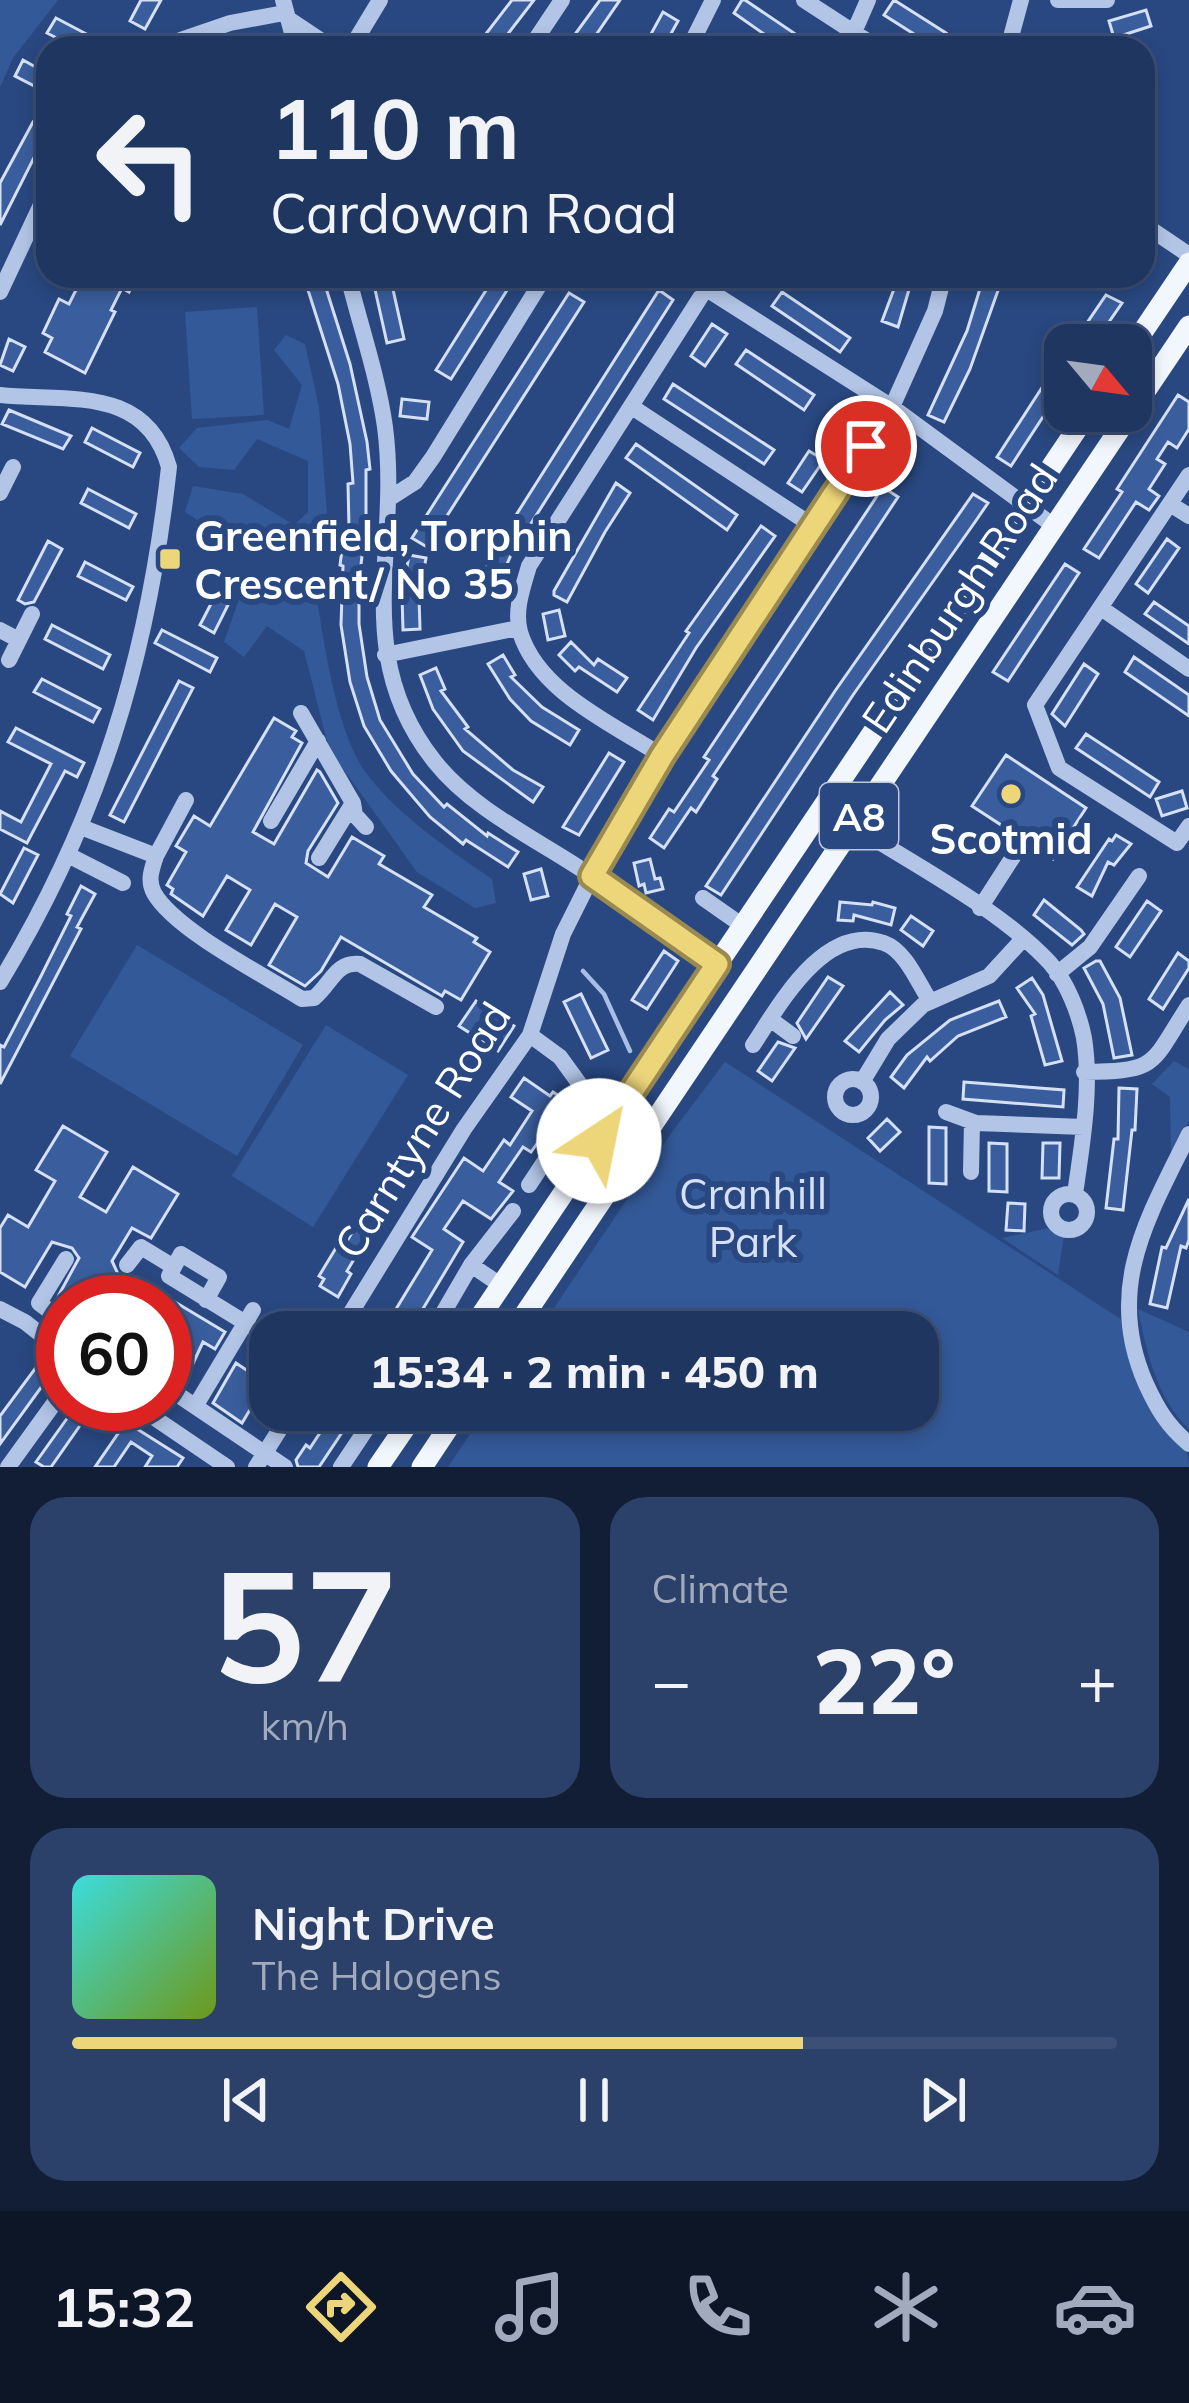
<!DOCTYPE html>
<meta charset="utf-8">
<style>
body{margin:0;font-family:Mulish,sans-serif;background:#2c416a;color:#f1f3f6;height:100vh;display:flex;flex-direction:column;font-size:45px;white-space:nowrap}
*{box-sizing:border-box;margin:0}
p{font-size:39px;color:#a1abbd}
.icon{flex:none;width:66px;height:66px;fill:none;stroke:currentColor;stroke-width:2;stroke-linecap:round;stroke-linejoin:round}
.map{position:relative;height:1467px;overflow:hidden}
.sheet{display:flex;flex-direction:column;gap:30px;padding:30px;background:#111e35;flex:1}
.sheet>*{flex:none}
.banner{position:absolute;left:36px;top:36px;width:1119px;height:252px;border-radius:36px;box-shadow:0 6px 18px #0003,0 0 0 3px #3c5076;background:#1f3661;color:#f1f3f6;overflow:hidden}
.needle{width:78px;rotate:119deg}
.controls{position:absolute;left:1044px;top:324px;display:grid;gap:24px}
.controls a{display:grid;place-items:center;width:108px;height:108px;border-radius:24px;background:#1f3661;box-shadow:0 6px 18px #0003,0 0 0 3px #3c5076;font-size:60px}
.speed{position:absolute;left:36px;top:1275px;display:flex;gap:24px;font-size:60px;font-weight:700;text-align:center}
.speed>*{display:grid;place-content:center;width:156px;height:156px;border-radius:50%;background:#1f3661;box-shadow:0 6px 18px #0003,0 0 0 3px #3c5076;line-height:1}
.speed .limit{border:18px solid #d22;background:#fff;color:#111}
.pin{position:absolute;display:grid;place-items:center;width:102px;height:102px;color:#fff;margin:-51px;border:6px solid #fff;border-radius:50%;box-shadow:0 3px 12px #0007}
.me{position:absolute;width:132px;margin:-66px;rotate:34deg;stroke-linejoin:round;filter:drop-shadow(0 0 9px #0008)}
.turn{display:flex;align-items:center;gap:42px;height:252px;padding:0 36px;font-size:54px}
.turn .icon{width:156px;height:156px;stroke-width:2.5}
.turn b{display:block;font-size:84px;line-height:102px}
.big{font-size:90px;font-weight:800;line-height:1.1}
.sheet .tile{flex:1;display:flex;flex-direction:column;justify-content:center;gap:18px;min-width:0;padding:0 42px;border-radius:36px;background:#2c416a}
.sheet .dial{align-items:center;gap:0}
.dial b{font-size:156px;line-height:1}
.song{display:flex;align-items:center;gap:36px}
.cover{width:144px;height:144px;border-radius:18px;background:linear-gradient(135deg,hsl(180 70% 55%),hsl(80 70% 35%))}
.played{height:12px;border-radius:6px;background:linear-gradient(90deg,#edd579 70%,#3c5076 70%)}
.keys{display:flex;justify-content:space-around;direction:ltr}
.heat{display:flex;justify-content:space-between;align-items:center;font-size:66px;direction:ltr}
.sheet .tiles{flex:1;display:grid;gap:30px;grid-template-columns:1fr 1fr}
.tile:last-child{grid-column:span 2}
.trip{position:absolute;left:249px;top:1311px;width:690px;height:120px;border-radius:36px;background:#1f3661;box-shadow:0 6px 18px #0003,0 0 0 3px #3c5076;font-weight:800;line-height:120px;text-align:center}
.tabs{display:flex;height:192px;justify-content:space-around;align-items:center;background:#0c1627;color:#a1abbd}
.tabs .icon{width:84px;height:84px}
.tabs .on{color:#edd579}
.tabs b{font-size:54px;color:#f1f3f6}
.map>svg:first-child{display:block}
.green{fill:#345998}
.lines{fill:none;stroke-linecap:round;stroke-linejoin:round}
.stream{stroke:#a7bfe6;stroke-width:4.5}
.building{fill:#3a5e9d;stroke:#d5e0f5;stroke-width:3}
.minor{stroke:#b2c5e6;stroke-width:16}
.major{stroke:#f2f6fd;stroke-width:21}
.route-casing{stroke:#9a8a4f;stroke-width:30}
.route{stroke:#edd579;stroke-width:21}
.poi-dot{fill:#edd579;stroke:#294881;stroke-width:4.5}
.labels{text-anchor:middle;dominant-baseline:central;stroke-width:12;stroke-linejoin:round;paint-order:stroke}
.shield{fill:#294881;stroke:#bfc8d9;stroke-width:3}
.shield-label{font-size:39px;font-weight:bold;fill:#fff}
.poi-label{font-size:42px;font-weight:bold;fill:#fff;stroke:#294881;text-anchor:start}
.street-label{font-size:42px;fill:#fff;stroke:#294881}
.park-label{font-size:42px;fill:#d5e0f5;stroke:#294881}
</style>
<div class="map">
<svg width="1189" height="1467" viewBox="0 0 1189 1467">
<rect width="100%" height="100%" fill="#294881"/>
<path class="green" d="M0,0H58L13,58L0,87Z
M257,307L264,415L192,419L185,312Z
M286,335L305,344L319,407L329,540L317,556L268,543L238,547L185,512L193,486L243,494L294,525L308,512V461L257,439L234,470L199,467L179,448L197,428L267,420L289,429L302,385L274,350Z
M273,575L318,606C326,654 338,738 369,777C403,819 448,849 492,879L496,903L475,908L417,872L329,749L304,651L267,626L244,657L224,642L244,585Z
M137,945L303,1045L237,1156L70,1056Z
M326,1025L408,1075L313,1227L232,1176Z
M1174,1061L1189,1069V1121L1171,1154L1170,1097L1152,1084Z
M725,1062L1122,1320C1125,1343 1128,1366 1139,1386C1155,1415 1189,1433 1189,1467H448L486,1410H918V1332H538L672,1132Z
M1049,1228L1064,1235L1058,1275L1002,1238Z
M1138,1309L1189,1332V1429C1157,1399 1146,1350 1138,1309Z"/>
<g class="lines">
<path class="stream" d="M583,971L604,994L630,1051"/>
</g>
<path class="building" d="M141,0H161L145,29L130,21Z
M512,0H534L497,48H475Z
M600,0H620L587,48H565Z
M742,0H745L816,48H784L734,13Z
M894,0L946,33L964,48H936L884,15Z
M1146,10L1151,26L1114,38L1109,21Z
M663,12L678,21L663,48H656L646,43Z
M56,18L113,48H76L47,33Z
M23,60L48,74V93L15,76Z
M33,122L48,130L0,225V183Z
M83,276H136L129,292L122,288L111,310L115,312L85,373L45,352L52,338L43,333L59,299L69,304Z
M372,276H390L404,339L387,343Z
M495,276H516L451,379L436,370Z
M895,276H913L898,327L882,321L894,289L890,288Z
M983,279L1000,285L970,369L944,422L928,415L967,331Z
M325,285L350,364L367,442L370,469L366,470V523L359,581V624L367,677L380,720L413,774L444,807L447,804L487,836L488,833L518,852L508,867L466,840L463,844L430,817L391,771L364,726L350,682L341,625L343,566L340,565L345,527L349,528L348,484L353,483L350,444L338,384L308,290Z
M659,290L673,300L511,555L499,582L483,574L497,545Z
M782,292L850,338L840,352L772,306Z
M569,293L584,302L427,547L412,538Z
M1106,295L1122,303L1093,345H1072Z
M712,324L727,334L705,366L691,356Z
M9,339L25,347L13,371L0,365Z
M746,350L814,395L804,410L736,364Z
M1065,352V383L1011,466L997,457Z
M673,384L774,450L764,464L664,399Z
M1178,395L1189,402V429L1177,448L1168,442L1157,459L1165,464L1149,489L1159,496L1149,510L1136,502L1099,558L1084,549L1122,492L1117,489Z
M402,399L429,402L427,419L400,416Z
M9,410L71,436L63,449L2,424Z
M92,428L140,453L133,467L85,442Z
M636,444L737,515L727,530L626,458Z
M809,451L824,460L802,492L788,483Z
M616,483L630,493L605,532L567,602L554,595V591Z
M883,487L898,497L713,776L717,779L696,812L691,808L664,848L650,838L669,809L674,812L709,760L704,757Z
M88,489L136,514L129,528L81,503Z
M973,494L988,503L975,522L853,695L721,895L706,886L835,691Z
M761,526L775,536L696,648L653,720L638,710L689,633L686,631Z
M1167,539L1179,548L1148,593L1136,584Z
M48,541L62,549L34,602L25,604L18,600Z
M409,555L426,558L419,597L420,629L403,630L402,596Z
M85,562L133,587L126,600L78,576Z
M1065,564L1079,573L1008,681L993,672Z
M214,598L228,605L214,633L200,625Z
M1154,602L1189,626V644L1145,614Z
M559,610L565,636L548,640L543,614Z
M52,625L110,655L103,669L45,639Z
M162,630L217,658L210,672L155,643Z
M571,642L594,665L598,659L627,678L617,692L579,667L575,671L559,655Z
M503,655L515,675L511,677L542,707L579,730L570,745L531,721L510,699L488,664Z
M1134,657L1189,695V716L1125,672Z
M1084,664L1098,674L1065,726L1052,714Z
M436,668L445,689L441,691L468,727L465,729L513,770L543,787L533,802L463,751L433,709L420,675Z
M42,679L100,709L93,722L34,692Z
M179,681L193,688L124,822L110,815Z
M274,718L296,731L292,737L302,743L253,832L274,844L317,770L320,772L338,803L308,851L306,863L328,877L352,837L384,856L379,864L432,895L424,907L477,938L474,942L490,952L461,1000L445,991L442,996L341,937L321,971L305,986L269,965L297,917L275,904L251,945L226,930L250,890L227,876L203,916L171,894L173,889L167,885L186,852L176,846L194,816L210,826Z
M16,728L84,763L77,777L65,771L27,843L0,829V811L21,822L51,764L8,742Z
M1086,734L1159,782L1150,797L1076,748Z
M609,753L624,762L579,835L563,827Z
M1006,755L1086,808L1053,859L1033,846L1028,836L1015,834L972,806Z
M1182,791L1187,808L1162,816L1156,799Z
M1116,835L1131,844L1114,865L1108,862L1092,896L1077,887L1109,839L1112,841Z
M24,848L38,855L13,903L0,894Z
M650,859L655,879L660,878L663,889L646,893L644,884L639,886L634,863Z
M541,869L548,896L531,900L524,874Z
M81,886L95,894L77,927L81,929L0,1084V1045L4,1047L40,978L71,916L67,914Z
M1044,900L1081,930L1084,934L1072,945L1034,915Z
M1147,901L1161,911L1130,957L1116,947Z
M840,902L872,905L873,902L895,908L891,925L854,915L853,921L838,920Z
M911,916L933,931L923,946L901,930Z
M664,951L678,961L647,1009L632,1000Z
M1178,953L1189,961V968L1163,1009L1149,999Z
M1096,961H1100L1120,998L1132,1055L1114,1058L1103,1004L1084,968Z
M828,977L843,986L806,1039L797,1023Z
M1032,978L1043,995L1062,1061L1045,1065L1031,1016L1035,1014L1017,988Z
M890,992L903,1005L885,1020L859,1052L845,1041Z
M581,994L608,1050L591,1058L564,1002Z
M476,1001L514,1026L498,1051L459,1026Z
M999,1001L1006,1017L958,1036L930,1061L927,1057L904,1088L891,1077L907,1055L950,1020Z
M778,1042L795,1048L772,1081L758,1071Z
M524,1078L550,1096L553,1092L565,1100L564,1106L531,1152L523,1147L499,1182L513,1191L491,1219L463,1201L444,1229L463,1242L409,1332H382L432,1250L412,1237L464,1158L483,1171L504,1140L510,1145L532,1111L511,1097Z
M964,1082L1064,1090L1063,1107L963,1099Z
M1119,1088L1137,1089L1135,1130H1132L1123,1210L1106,1208L1114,1139H1118Z
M887,1119L900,1132L880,1151L868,1138Z
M63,1126L107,1152L80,1197L106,1212L133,1167L178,1194L151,1238L132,1228L112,1261L118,1274L127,1278L112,1302L56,1300L79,1258L72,1248L52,1242L25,1287L0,1272V1228L8,1215L28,1227L55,1181L36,1170Z
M929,1127L946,1128V1184L929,1183Z
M989,1143L1007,1144V1192L989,1191Z
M1043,1143H1060L1059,1178H1042Z
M1189,1199V1240L1186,1248L1181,1246L1167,1308L1150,1304L1162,1247L1166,1248Z
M1008,1203L1025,1204L1024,1231L1006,1230Z
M359,1221L372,1229L347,1271L351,1274L338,1297L320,1286L324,1279L319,1276L342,1238L347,1241Z
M165,1296L225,1332L215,1349L203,1342L184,1383L165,1373V1334L172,1323L165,1319Z
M40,1362L53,1371L0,1444V1416Z
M236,1363L266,1383L242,1423L213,1403Z
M69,1404H95L51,1467H44L36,1462L73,1410Z
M335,1410H357L319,1467H298L296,1460L306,1445L310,1448Z
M126,1422L183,1458L177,1467H145L152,1456L131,1442L114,1467H95Z"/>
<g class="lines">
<path class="minor" d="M283,0L296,48
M804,0L878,48
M1058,0H1107
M290,20L332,48
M157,48L230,23L284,13
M351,48L380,0
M530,48L562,0
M689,48L713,0
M847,48L868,0
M1008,48L1021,0
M1143,224L1189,255
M348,276C360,325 378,377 385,427C401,549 349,654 435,762C474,811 539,840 590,875C633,903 675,934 717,964
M686,276L892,407L1054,526
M0,292L48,190
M0,395C68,402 146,385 169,467C148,658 100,817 0,982
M632,407L813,526
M1189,475L1035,705L1059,768L1177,843L1189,826
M0,493L13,467
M390,498L415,482L433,457L545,276
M1170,504L1189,516
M1101,608L1189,669
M0,630L19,640
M385,655L518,628
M9,660L32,614
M301,713L353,803L355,815L366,827
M662,756C613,724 538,692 520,632C514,610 523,587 529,566L714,276
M824,807C894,855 993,902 1050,963C1067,982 1079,1013 1084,1038C1092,1088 1082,1145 1075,1194
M271,821L318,741
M81,827L156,856L186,800
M70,856L123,883
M156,856C152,869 147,880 154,893C175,930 264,975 302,999L314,998C331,984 336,961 360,964L436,1007
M319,858L353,803
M703,898L743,926
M980,908L1020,846
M1057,974L1090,947L1139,876
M770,1019L793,1036
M753,1045C779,1006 824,922 884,943C906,951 918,983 930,1001
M1084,1072C1160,1071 1150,1065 1189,1005
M835 1097a18 18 0 1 1 36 0a18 18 0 1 1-36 0Z
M862,1082L888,1039L923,1005L989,976L1023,939
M946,1112L976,1123L1084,1127
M1189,1134C1147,1219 1104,1289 1146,1384C1158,1410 1167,1425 1189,1444
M971,1172L972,1122
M529,1185L576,1114L581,1086L560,1057L530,1035
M1051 1212a18 18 0 1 1 36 0a18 18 0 1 1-36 0Z
M127,1265L141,1247L174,1267
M471,1265L502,1286
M206,1300L219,1277L181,1254L169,1276L270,1338
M0,1309L25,1322L63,1352
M63,1321L39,1303L66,1259
M339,1332L464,1129L530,1035L563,934L592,876L662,756L892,407L935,311L944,276
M432,1332L471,1265L513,1211
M165,1386L285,1467
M134,1404L227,1467
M196,1405L253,1310
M8,1467L63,1391
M256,1467L292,1410
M341,1467L379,1410"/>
<path class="major" d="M1131,349L1189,263
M470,1332L1089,411
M513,1332L1189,326
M378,1467L417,1410
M422,1467L460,1410"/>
</g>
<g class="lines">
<defs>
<path id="route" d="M599,1141L717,964L592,876L662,756L866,446"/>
</defs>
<use href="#route" class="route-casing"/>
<use href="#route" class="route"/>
</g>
<g class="poi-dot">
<rect x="158" y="547" width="24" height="24" rx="6"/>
<circle cx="1011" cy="794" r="12"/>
</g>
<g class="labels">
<rect class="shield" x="820" y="783" width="78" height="66" rx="9"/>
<g class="shield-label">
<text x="859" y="816">A8</text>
</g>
<g class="poi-label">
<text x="194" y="535">Greenfield, Torphin<tspan x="194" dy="48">Crescent/ No 35</tspan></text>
<text x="1011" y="838" text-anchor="middle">Scotmid</text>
</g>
<g class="street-label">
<text transform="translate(959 598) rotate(-56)">Edinburgh Road</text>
<text transform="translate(422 1130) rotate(-58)">Carntyne Road</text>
</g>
<g class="park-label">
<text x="753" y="1193">Cranhill<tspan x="753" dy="48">Park</tspan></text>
</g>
</g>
</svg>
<div class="controls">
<a><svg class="needle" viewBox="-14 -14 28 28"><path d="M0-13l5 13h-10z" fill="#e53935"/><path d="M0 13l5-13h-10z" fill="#a1abbd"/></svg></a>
</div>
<div class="speed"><div class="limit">60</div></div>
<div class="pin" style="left:866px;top:446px;background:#d93025"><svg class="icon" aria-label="arrive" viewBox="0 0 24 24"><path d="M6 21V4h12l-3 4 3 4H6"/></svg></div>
<svg class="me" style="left:599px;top:1141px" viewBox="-20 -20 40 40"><circle r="19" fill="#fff"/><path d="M0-13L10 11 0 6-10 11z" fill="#edd579"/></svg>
<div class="trip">15:34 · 2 min · 450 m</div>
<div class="banner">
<div class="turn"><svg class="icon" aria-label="left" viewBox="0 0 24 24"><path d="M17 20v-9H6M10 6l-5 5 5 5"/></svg><div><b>110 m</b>Cardowan Road</div></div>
</div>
</div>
<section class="sheet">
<div class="tiles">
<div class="tile dial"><b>57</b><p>km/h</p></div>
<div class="tile"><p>Climate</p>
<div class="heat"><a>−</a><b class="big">22°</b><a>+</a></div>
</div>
<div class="tile">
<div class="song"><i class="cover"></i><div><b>Night Drive</b><p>The Halogens</p></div></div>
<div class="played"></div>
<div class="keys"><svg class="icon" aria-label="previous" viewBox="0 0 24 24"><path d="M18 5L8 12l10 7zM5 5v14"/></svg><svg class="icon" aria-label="pause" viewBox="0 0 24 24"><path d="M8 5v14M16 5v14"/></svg><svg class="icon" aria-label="next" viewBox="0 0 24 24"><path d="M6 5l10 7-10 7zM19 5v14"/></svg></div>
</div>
</div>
</section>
<nav class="tabs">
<b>15:32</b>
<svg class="icon on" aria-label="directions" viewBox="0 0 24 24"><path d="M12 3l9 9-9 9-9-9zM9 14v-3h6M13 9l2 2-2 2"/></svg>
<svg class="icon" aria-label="music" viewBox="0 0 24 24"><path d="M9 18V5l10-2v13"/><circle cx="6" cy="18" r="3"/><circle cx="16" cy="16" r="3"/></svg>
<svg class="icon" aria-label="phone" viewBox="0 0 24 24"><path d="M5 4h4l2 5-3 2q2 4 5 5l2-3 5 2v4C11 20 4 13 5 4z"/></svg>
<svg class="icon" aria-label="climate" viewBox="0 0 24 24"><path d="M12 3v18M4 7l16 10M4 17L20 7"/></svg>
<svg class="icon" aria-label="car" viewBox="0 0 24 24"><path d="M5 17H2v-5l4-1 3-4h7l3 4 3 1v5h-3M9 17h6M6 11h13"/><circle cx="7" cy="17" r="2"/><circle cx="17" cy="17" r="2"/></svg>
</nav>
